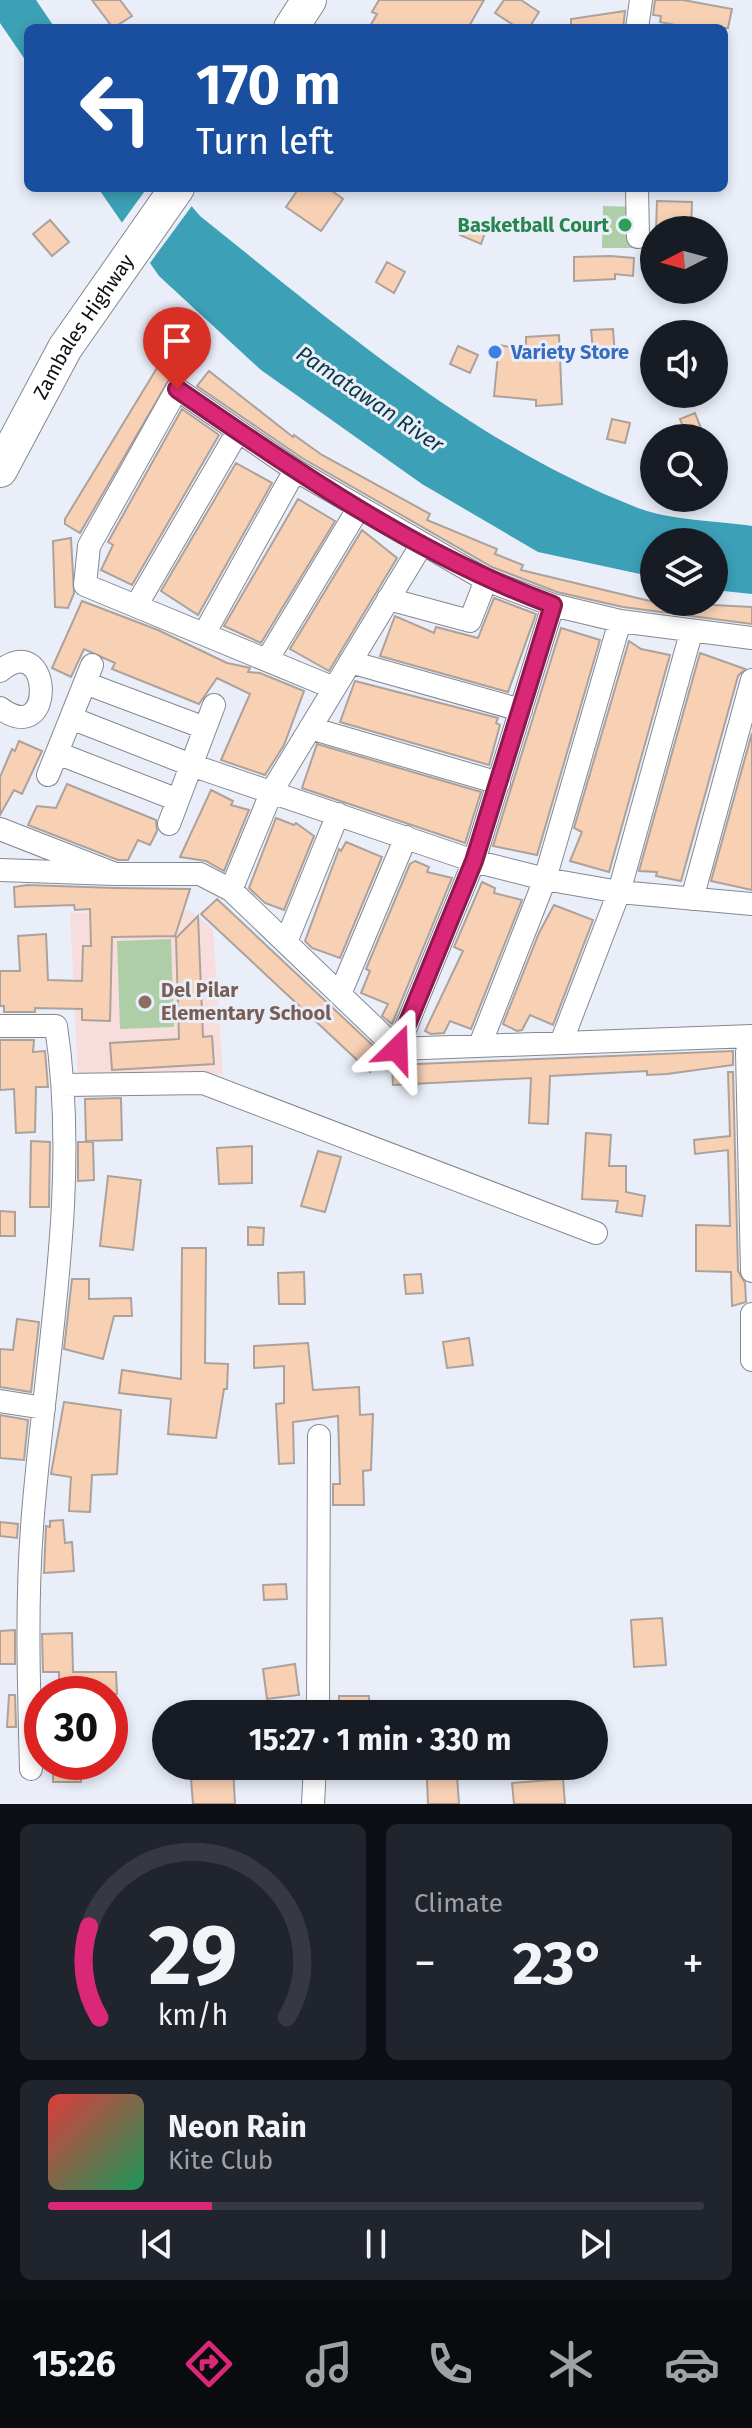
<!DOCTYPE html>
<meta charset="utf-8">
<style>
body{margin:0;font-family:"Fira Sans",sans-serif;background:#20242c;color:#f1f3f6;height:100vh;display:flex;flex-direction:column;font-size:30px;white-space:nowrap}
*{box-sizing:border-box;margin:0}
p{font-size:26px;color:#9ea1a6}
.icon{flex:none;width:44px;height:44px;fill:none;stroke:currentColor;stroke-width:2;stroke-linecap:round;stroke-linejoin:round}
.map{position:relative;height:1804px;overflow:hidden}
.details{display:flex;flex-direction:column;gap:20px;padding:20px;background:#0d0f14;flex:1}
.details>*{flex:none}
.guide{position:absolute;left:24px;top:24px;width:704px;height:168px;border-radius:12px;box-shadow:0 4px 12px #0003;background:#1a4fa0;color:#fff;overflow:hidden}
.needle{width:52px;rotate:264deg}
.tools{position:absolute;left:640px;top:216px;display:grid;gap:16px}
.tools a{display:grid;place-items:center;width:88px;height:88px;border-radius:50%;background:#171b24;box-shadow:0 4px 12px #0003;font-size:40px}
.speed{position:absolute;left:24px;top:1676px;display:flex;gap:16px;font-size:40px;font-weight:700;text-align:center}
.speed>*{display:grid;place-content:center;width:104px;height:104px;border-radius:50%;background:#171b24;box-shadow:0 4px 12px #0003;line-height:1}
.speed .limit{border:12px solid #d22;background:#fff;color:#111}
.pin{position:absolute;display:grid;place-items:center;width:68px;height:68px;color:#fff;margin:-82px -34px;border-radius:50% 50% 50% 0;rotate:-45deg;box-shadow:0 0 8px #0007}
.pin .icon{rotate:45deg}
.me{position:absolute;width:88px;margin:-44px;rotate:22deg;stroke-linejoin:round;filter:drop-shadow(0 0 6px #0008)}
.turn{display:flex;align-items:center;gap:28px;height:168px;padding:0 40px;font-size:36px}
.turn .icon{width:104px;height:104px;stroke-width:2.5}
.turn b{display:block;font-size:56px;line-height:68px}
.big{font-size:60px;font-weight:700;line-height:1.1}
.details .card{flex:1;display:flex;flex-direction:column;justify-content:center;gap:12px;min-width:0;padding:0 28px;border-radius:12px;background:#20242c}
.details .dial{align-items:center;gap:0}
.dial svg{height:208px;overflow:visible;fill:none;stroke:#363941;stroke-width:7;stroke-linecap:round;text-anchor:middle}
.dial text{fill:#f1f3f6;stroke:none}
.song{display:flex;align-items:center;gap:24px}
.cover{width:96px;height:96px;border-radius:12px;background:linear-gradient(135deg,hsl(0 70% 55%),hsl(150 70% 35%))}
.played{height:8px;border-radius:4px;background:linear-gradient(90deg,#db2777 25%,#363941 25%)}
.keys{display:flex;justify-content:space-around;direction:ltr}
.heat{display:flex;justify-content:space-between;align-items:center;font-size:44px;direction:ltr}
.details .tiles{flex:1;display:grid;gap:20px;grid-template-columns:1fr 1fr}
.card:last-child{grid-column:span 2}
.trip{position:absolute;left:152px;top:1700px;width:456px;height:80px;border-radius:40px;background:#171b24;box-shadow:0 4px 12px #0003;font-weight:700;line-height:80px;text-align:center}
.dock{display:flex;height:128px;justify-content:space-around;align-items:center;background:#090b0e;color:#9ea1a6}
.dock .icon{width:56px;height:56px}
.dock .active{color:#db2777}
.dock b{font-size:36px;color:#f1f3f6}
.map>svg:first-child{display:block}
.education{fill:#f8dddd}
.green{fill:#adcea6}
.water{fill:#3ca0b7}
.pier{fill:#e9eef9}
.building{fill:#f8d1b5;stroke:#aca29b;stroke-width:2}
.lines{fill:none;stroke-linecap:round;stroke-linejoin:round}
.street-casing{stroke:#848892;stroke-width:24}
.primary-casing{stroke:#848892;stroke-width:36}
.street{stroke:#fff;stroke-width:22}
.primary{stroke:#fff;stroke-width:34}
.route-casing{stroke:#8e194d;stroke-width:20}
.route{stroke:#db2777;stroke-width:14}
.leisure-dot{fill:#2e9e5b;stroke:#e9eef9;stroke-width:3}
.shop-dot{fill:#3f7fe0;stroke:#e9eef9;stroke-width:3}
.education-dot{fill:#8d6e63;stroke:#e9eef9;stroke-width:3}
.labels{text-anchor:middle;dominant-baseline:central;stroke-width:6;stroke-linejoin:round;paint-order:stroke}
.leisure-label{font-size:20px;font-weight:bold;fill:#27864d;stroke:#e9eef9;text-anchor:end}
.street-label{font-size:20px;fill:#0e1014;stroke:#e9eef9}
.shop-label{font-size:20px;font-weight:bold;fill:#366cbe;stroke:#e9eef9;text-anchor:start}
.education-label{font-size:20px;font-weight:bold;fill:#785e54;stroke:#e9eef9;text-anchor:start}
.water-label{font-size:22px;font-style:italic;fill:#0b3943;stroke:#e9eef9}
</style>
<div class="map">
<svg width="752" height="1804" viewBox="0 0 752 1804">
<rect width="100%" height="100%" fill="#e9eef9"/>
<path class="education" d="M189,910L213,929L223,1074L78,1079L70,913Z"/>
<path class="green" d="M603,206L636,207V248H602Z
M171,939L174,1027L120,1029L117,941Z"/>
<path class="water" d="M0,0H36L55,28H28V64L0,23Z
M98,188H176L200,216C338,326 471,443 638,508C669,520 718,521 752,526V594L714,590V542H654V577L538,552L422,484L261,370L159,276Z"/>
<path class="pier" d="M147,188H181L194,203L147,267L118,228Z"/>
<path class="building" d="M92,0H120L132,16L113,28Z
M379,0H484L468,28H369L377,14L372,12Z
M504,0H521L539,12L529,28H518L495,13Z
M655,0H683L732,9L728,28H690L660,22L661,16L653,15Z
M625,11L623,28H571V19Z
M299,188H328L343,199L321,231L286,207Z
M657,201L692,202L691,230H656Z
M467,219L487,227L481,244L460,235Z
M50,220L69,242L52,256L33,234Z
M610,256L634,258L633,276L615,274V279L574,281V257Z
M387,262L405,272L394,293L376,282Z
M613,329L615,356L594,358L591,330Z
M559,335L562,404L536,406V400L494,396L499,345L526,350V337Z
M171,345L185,352L80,533L65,524V519Z
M458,346L478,355L470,373L450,364Z
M209,371L293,437L294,435L322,455L430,514L427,520L497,549L495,554L523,565L521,570L654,602L752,607V624L623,607L557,592L492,567L302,458L197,386Z
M182,409L219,435L132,585L101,570L113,545L108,542Z
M695,413L702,431L687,437L680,419Z
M612,419L630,423L625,443L607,439Z
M236,463L272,483L198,615L161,591Z
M298,499L335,521L261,643L224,626Z
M362,530L397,558L329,671L290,649Z
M71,538L74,593L68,608L55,607L53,541Z
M494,598L536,614L508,692L380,656L395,616L434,633L436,627L478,638Z
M82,601L158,630L227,663L246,667L250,668L248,672L260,673L304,691L284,745L265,775L221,760L250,694L217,678L199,704L112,669L115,663L84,649L71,677L52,668Z
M561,628L600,640L537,855L493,846Z
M629,641L641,649L670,655L609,872L570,861L582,832L574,828Z
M700,653L745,669L738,676L681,881L656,876L657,872L639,871Z
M355,681L498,718L496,723L500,725L489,765L340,722Z
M752,733V890L711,881Z
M19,741L42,751L22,794L14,790L0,815V777L12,749L15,751Z
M317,744L481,792L465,843L302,788Z
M67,784L156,820L157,831L150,845L138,840L128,860H118L28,825L37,806L56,808Z
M211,790L233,801L231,805L249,810L224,871L206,861L180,857Z
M276,818L294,825L296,823L314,836L284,910L265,903L249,888Z
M346,842L382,857L340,958L312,948L305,941L339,849L341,851Z
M415,861L429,867L427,872L452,878L392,1024L382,1016L388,1004L361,993L370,971L366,969L410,864Z
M482,882L495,888L494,893L522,900L471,1029L450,1021L444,1033L431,1034L425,1031L463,951L454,947Z
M27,885L115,888L190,889L175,936L112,937L110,1021L82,1020V1009L35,1008V1012H4V1006H0V971H20L18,936L46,934L48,980L82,981L83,946H91L90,909L75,910L74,905L15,907L14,887Z
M217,899L385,1057L370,1072L201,914Z
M554,905L593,920L553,1025L530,1015L522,1030L517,1031L503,1024L539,933Z
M198,916L203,1037L212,1036L214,1064L112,1070L110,1043L179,1039L176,938Z
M0,1040H34L33,1052L45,1051L48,1087H36L35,1132L16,1133L14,1089L0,1090Z
M733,1051V1065L667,1074L647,1075V1071L550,1076L548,1124L529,1123L531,1078L393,1085L392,1065Z
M728,1072H733L738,1271L745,1283L746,1302L732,1306L731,1272L696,1271V1225L730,1226L728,1150L695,1154L694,1140L730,1136Z
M121,1098L122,1140L86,1141L85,1099Z
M586,1133L611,1135L609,1166H626V1192L645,1196L642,1216L616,1212L618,1201L582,1199Z
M31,1141L50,1142L49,1207H30Z
M78,1142H93L94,1180L78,1181Z
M252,1146V1183L219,1184L217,1148Z
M318,1151L341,1157L325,1212L301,1206Z
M108,1176L141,1180L133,1250L100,1246Z
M0,1211L15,1212V1236H0Z
M248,1227L264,1228L263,1245H248Z
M182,1248H206L205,1363L228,1364L227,1389H224L216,1438L168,1434L171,1399L119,1393L122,1370L181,1379Z
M304,1272L305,1304H279L278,1273Z
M421,1274L423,1293L406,1294L404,1275Z
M72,1279H89V1299L131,1298L132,1316H114L103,1359L64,1349Z
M17,1319L39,1322L31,1392L0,1387V1349L13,1350Z
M469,1338L473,1365L447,1368L443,1342Z
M308,1343L313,1390L359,1387L360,1415L373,1414L371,1470L363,1471L364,1505H333V1484H340L338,1416L293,1422L294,1463L279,1464L276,1404L284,1403V1366L254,1368V1346Z
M64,1402L121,1410L117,1474L92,1475L90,1512L69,1511L71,1477L51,1474Z
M0,1415L28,1420L24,1460L0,1458Z
M63,1520L65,1543L72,1542L74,1571L44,1573L46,1526L50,1527V1521Z
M0,1522L18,1524L17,1538L0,1536Z
M286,1584L287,1599L264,1600L263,1585Z
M662,1618L666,1665L634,1667L631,1620Z
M15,1630V1664H0V1631Z
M72,1633L73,1672H116L117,1694H59V1672H43L42,1634Z
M295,1664L299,1695L267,1699L263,1669Z
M9,1695H15L16,1727H7Z
M339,1696H369V1714H339Z
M81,1762V1782H53V1763Z
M190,1766H233L235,1804H193Z
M457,1775L459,1804H428L427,1779Z
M563,1779L565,1804H514L512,1783Z"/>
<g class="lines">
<defs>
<path id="street" d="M637,28L641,0
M637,188L638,237
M388,599L470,621L486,580
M136,606L238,431
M204,634L295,470
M267,660L358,509
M350,662L521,710
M0,671C52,628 57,750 0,708
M85,683L205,728
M334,688L85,585L89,546L177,389L295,470L486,580L553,605L620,621L752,638
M71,718L191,765L474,861L545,879L619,892L752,904
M310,728L499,783
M57,753L178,800
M48,775L92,665
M169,824L214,705
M0,829L115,874L0,870
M115,874H200L231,890L272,791L422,544
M231,890L397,1049L474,861L553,605
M692,899L752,680
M286,942L338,814
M340,994L406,837
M0,1026H56C81,1191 44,1361 32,1527C26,1608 29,1689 31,1769
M752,1041L747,1052L752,1271
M561,1043L619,892L691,633
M480,1045L545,879L620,621
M397,1049L752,1036
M65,1085L203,1083L596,1233
M752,1314V1360
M0,1401L44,1408
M318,1714L319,1436
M313,1804L315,1766"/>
<g id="primary">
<path d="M291,28L309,0"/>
<path id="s1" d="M0,470L65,348L177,188"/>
</g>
</defs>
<use href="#street" class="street-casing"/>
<use href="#primary" class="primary-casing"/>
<use href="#street" class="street"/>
<use href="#primary" class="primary"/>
</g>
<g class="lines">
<defs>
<path id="route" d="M177,389C296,471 417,555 553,605L474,861L397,1049"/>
</defs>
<use href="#route" class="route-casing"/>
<use href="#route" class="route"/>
</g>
<circle class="leisure-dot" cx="625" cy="225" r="8"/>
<circle class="shop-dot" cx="495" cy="352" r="8"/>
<circle class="education-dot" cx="145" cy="1002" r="8"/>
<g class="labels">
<g class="leisure-label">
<text x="609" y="225">Basketball Court</text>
</g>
<g class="street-label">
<text stroke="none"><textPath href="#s1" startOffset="166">Zambales Highway</textPath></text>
</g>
<g class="shop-label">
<text x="511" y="352">Variety Store</text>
</g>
<g class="education-label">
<text x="161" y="990">Del Pilar<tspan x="161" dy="23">Elementary School</tspan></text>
</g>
<g class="water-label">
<text transform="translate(370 399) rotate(34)">Pamatawan River</text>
</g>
</g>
</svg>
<div class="tools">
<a><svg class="needle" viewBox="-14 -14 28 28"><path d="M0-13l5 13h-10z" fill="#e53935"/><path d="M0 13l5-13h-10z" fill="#9ea1a6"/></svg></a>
<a><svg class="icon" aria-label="sound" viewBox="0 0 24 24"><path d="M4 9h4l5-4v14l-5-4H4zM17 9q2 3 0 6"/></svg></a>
<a><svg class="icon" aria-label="search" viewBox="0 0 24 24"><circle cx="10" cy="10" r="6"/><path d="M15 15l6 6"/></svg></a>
<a><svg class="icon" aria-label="layers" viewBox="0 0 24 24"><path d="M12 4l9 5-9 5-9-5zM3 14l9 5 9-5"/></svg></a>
</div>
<div class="speed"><div class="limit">30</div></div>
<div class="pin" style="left:177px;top:389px;background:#d93025"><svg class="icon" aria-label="arrive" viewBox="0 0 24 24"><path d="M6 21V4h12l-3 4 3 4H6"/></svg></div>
<svg class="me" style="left:397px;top:1049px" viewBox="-20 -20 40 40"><path d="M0-17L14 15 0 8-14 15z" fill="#db2777" stroke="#fff" stroke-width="4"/></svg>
<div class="trip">15:27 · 1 min · 330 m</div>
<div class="guide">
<div class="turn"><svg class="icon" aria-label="left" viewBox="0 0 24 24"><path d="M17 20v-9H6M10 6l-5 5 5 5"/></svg><div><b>170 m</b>Turn left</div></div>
</div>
</div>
<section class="details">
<div class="tiles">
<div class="card dial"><svg viewBox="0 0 100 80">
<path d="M14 69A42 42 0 1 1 86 69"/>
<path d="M14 69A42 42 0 0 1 10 34" stroke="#db2777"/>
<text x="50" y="56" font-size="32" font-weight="700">29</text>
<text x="50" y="72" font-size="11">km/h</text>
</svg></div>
<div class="card"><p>Climate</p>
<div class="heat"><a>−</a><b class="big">23°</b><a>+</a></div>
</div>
<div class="card">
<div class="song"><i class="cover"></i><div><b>Neon Rain</b><p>Kite Club</p></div></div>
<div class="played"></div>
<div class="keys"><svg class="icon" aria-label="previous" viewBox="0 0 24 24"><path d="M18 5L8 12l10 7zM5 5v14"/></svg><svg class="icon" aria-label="pause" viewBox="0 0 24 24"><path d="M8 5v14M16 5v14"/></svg><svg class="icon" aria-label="next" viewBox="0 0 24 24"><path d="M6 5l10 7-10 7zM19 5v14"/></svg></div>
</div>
</div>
</section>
<nav class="dock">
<b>15:26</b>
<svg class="icon active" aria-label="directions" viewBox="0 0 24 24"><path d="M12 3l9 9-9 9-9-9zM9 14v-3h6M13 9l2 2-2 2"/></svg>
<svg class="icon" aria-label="music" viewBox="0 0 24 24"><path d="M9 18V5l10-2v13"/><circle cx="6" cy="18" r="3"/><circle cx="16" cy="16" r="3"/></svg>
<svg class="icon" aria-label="phone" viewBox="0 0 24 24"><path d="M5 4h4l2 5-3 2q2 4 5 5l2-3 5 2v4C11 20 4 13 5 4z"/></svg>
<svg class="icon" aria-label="climate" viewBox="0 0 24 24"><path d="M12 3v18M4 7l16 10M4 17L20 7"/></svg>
<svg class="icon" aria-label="car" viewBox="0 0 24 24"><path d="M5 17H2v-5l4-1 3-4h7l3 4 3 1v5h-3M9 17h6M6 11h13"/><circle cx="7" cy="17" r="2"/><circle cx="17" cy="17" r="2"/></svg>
</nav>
